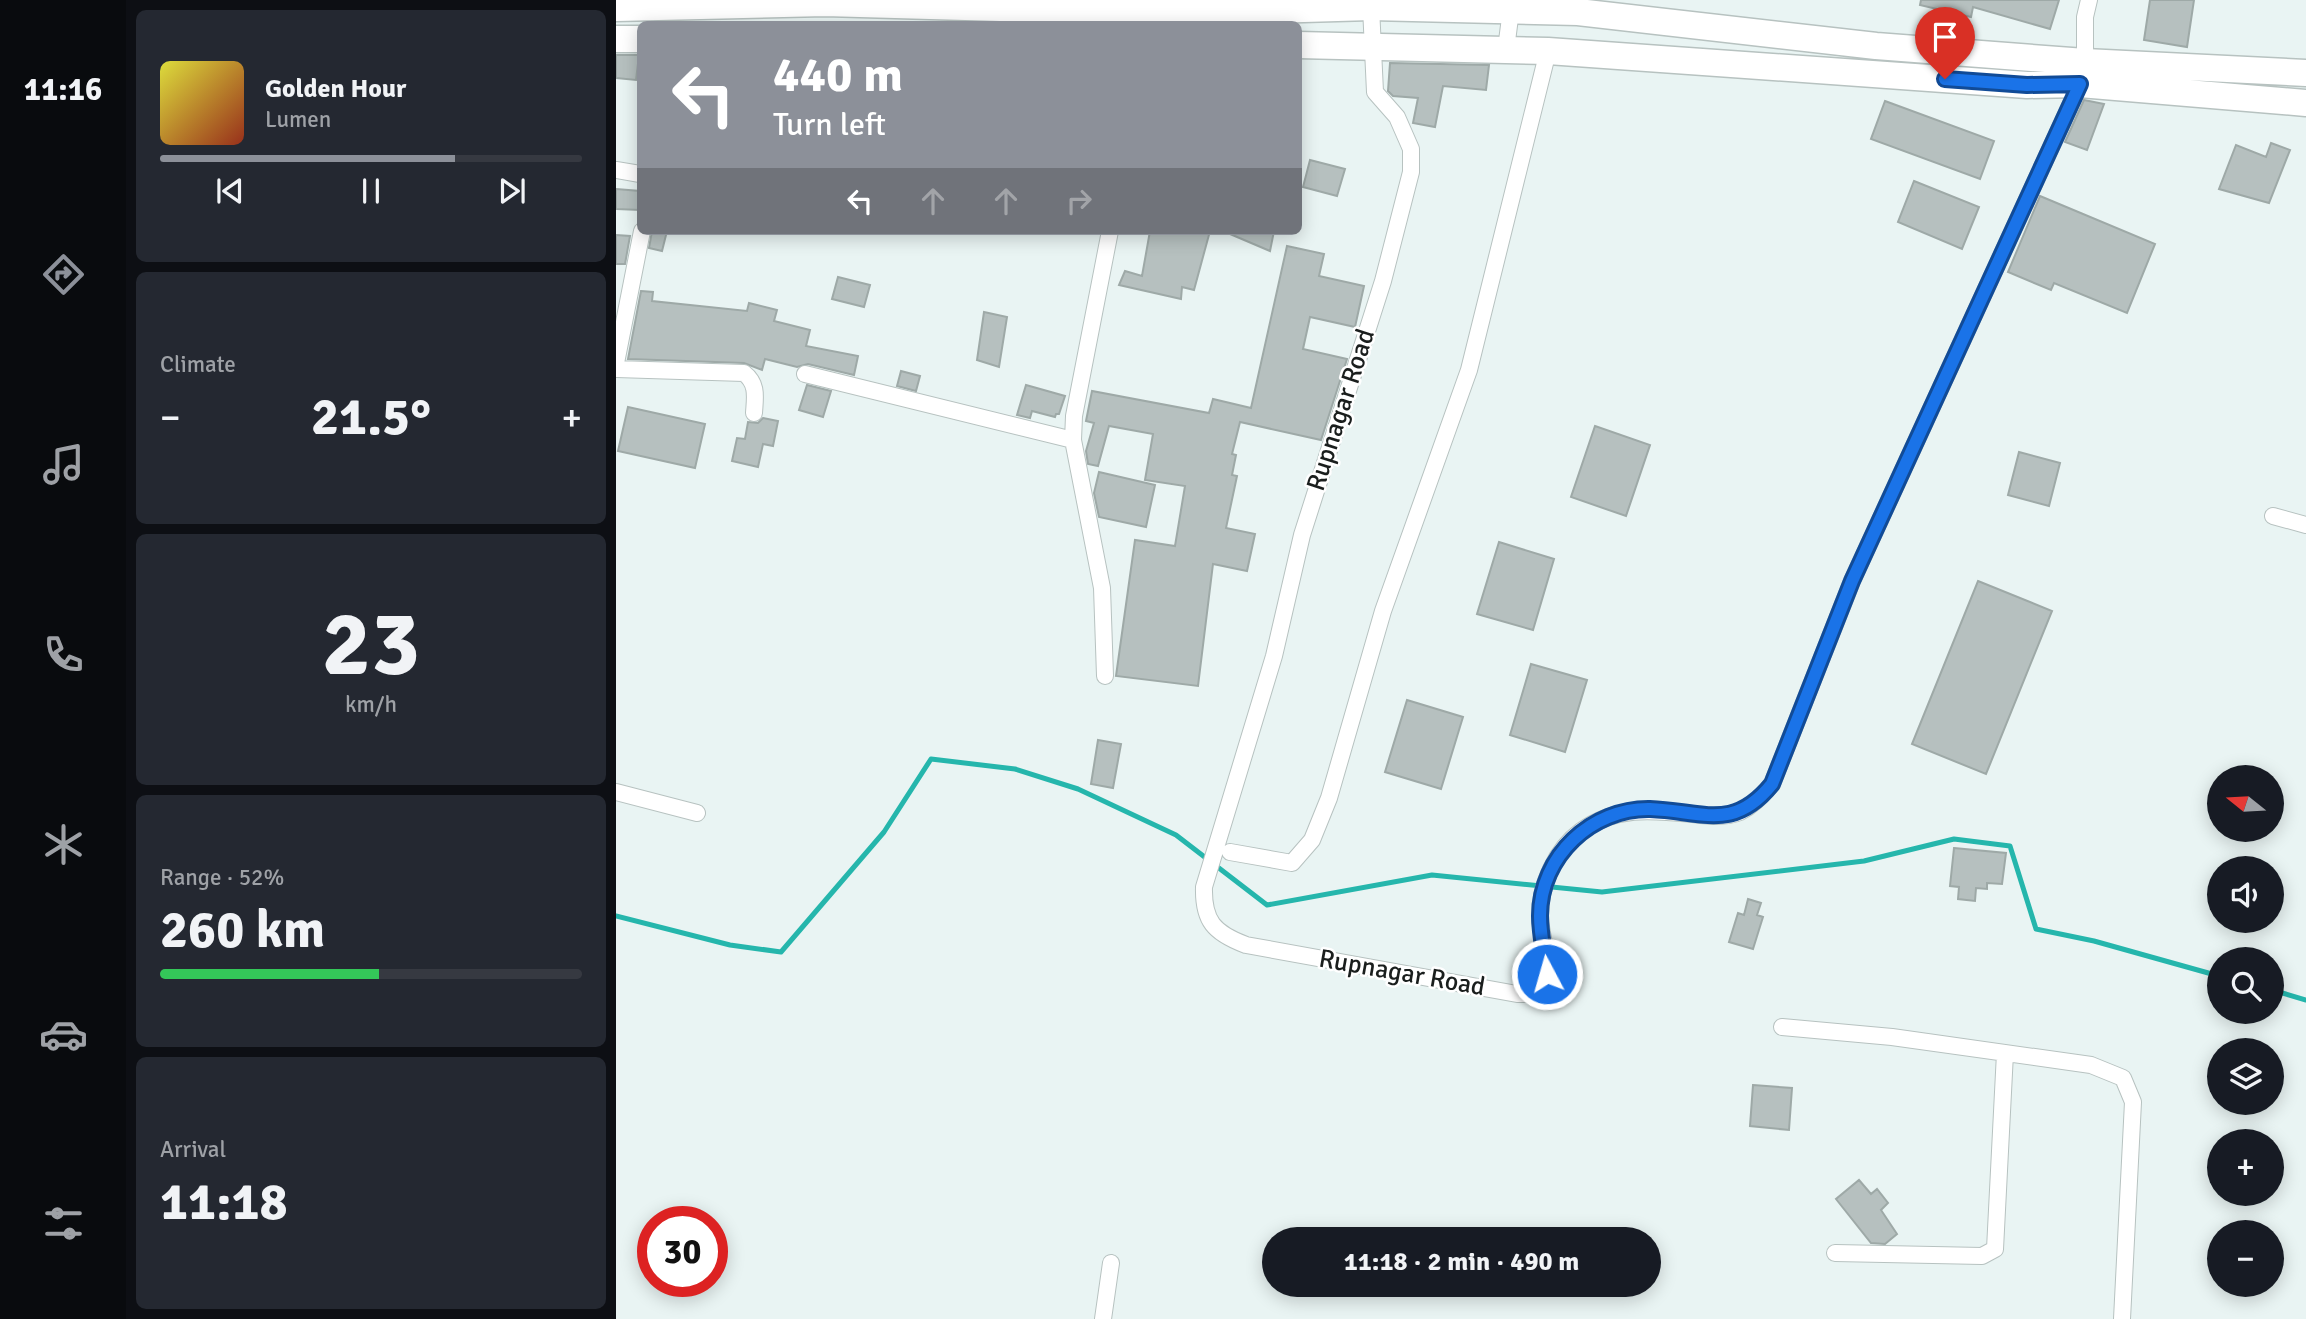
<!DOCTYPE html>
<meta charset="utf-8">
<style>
body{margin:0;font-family:Signika,sans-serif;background:#242831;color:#f1f3f6;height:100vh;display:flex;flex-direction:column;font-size:26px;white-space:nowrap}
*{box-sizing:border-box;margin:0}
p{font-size:23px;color:#9ea1a6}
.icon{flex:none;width:38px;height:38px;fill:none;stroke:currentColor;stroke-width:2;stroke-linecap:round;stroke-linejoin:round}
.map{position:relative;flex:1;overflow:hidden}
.details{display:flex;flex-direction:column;gap:10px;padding:10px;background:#0d0f14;width:490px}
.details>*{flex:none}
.banner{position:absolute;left:21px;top:21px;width:665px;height:214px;border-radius:10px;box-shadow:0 4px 18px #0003;background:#8c9099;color:#fff;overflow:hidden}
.needle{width:46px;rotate:288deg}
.buttons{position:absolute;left:1591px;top:765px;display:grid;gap:14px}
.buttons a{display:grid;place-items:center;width:77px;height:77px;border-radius:50%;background:#171b24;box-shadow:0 4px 18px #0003;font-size:35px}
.speed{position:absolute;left:21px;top:1206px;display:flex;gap:14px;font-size:35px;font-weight:700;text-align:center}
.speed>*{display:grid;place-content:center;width:91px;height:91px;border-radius:50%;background:#171b24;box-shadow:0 4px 18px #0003;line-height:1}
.speed .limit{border:10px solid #d22;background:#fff;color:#111}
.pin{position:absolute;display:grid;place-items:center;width:60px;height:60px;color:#fff;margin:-72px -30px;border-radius:50% 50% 50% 0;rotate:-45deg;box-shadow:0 0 7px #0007}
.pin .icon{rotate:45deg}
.me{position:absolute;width:77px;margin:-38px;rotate:354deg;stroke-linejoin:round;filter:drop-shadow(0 0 5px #0008)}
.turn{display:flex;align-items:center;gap:24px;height:147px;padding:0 21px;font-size:32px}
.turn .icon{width:91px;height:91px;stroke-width:2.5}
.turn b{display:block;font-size:49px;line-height:60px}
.lanes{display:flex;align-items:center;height:66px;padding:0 21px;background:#0003;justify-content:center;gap:35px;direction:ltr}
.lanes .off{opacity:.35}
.big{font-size:52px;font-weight:700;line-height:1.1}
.details .widget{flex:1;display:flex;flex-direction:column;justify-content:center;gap:10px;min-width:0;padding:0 24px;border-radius:10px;background:#242831}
.details .dial{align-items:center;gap:0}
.dial b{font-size:91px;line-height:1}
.song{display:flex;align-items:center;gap:21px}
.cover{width:84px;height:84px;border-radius:10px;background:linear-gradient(135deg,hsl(60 70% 55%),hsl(10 70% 35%))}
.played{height:7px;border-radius:4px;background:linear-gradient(90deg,#8c9099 70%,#363941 70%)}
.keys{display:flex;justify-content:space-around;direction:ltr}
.heat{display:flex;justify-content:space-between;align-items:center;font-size:38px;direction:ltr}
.charge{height:10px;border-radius:5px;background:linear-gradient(90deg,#34c759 52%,#363941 0)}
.trip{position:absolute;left:646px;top:1227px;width:399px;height:70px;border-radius:35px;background:#171b24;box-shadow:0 4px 18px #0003;font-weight:700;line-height:70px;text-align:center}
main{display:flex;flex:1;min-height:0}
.menu{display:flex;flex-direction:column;width:126px;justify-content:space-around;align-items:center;background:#090b0e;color:#9ea1a6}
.menu .icon{width:49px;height:49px}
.menu .current{color:#8c9099}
.menu b{font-size:32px;color:#f1f3f6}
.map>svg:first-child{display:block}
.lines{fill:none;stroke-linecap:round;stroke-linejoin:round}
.stream{stroke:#25b6ac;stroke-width:5}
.building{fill:#b6c0bf;stroke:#9ea9a7;stroke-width:2}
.minor-casing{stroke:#b7c2c0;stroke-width:18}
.primary-casing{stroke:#b7c2c0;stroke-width:29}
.minor{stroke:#fff;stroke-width:16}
.primary{stroke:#fff;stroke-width:26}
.route-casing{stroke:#114b97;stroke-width:18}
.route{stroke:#1a73e8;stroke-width:12}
.labels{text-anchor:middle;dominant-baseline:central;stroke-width:5;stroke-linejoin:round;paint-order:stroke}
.street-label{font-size:26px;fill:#1a1e1d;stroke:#fff}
</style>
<main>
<nav class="menu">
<b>11:16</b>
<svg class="icon current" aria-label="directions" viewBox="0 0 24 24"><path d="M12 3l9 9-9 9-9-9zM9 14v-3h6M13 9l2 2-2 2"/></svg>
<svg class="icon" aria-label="music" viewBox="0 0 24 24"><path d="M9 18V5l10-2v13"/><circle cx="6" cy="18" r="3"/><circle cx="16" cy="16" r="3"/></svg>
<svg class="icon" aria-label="phone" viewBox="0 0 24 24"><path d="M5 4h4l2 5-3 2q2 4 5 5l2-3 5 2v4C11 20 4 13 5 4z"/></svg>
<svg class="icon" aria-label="climate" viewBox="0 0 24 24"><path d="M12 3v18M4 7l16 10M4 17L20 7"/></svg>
<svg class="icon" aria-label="car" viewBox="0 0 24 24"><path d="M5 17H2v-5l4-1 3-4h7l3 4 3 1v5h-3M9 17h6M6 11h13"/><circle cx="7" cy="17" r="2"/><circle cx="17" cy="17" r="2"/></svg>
<svg class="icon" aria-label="filters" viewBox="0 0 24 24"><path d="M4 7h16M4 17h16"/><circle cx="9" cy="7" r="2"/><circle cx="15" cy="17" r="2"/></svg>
</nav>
<section class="details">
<div class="widget">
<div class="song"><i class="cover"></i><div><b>Golden Hour</b><p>Lumen</p></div></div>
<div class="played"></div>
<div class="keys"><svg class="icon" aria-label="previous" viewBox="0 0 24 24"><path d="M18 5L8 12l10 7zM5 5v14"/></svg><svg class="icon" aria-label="pause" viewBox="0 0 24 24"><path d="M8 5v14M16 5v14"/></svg><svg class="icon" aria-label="next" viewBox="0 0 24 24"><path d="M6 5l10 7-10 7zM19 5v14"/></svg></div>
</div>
<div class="widget"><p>Climate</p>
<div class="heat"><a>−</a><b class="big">21.5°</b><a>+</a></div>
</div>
<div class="widget dial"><b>23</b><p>km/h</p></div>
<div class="widget"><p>Range · 52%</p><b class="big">260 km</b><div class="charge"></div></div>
<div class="widget"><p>Arrival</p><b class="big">11:18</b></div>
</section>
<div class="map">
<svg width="1690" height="1319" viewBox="0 0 1690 1319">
<rect width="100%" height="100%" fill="#e9f4f3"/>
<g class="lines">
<path class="stream" d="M0,916L114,945L165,952L268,832L315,759L399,769L462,789L560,835L651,905L816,875L986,892L1248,861L1338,839L1394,846L1420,929L1478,941L1603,976
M1656,990L1690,1000"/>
</g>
<path class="building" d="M1305,0H1443L1434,29L1357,7L1355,17L1304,5Z
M1534,0H1578L1571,47L1528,40Z
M0,55H23L20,80L0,78Z
M774,63L873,65L870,90L827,86L819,127L797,123L802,98L777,96L772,91Z
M1468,100L1488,104L1471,150L1449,142Z
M1269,101L1378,141L1364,179L1255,139Z
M1655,143L1674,150L1653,203L1603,189L1620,145L1650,157Z
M694,160L729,169L721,196L687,187Z
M1298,181L1363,207L1346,249L1282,222Z
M0,189L24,191V210L0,209Z
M1424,196L1539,244L1511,313L1438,283L1435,290L1392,272Z
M36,231H51L46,251L33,248Z
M534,231H594L578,290L566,287L565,299L503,285L509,271L526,276Z
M607,231H658L654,251Z
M0,235L14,236L9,264H0Z
M671,246L708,254L703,276L748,286L739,327L694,317L687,349L731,359L705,440L624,422L616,454L620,455L616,475L621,476L610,528L639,534L631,571L597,564L582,686L500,676L519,540L559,546L569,486L529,480L537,434L493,426L482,466L472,464L470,451L478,423L470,421L476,391L593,413L597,399L635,408Z
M222,277L254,285L248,307L216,299Z
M25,291L37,292L36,301L131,311L133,303L161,310L158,321L194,330L190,346L242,356L238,375L192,364L181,367L149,359L146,370L128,363L12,359Z
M368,312L391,317L383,367L361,360Z
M285,371L304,376L300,391L281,386Z
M191,385L215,391L207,417L183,410Z
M410,385L449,396L443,414H440L439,417L416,411L414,418L401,415Z
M12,407L89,424L79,468L2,451Z
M147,418L162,421L157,446L147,444L142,467L116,461L121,438L129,439L132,422L142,423Z
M979,426L1034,445L1010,516L955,497Z
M1403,452L1444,463L1433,506L1392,495Z
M483,472L539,485L530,527L483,517L478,493Z
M883,542L938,559L917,630L861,614Z
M1362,581L1436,611L1370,774L1296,744Z
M915,664L971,680L949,752L894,735Z
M791,700L847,717L825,789L769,772Z
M482,740L505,744L497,788L475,784Z
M1338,848L1390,853L1386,884L1371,883V889L1360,888L1359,901L1342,899L1343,887L1334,886Z
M1132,899L1145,903L1141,915L1147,917L1137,949L1113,942L1122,913L1128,915Z
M1137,1085L1176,1088L1173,1130L1134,1126Z
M1243,1180L1255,1194L1261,1189L1272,1203L1265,1210L1281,1234L1269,1244L1255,1243L1220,1199Z"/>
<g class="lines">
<defs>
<path id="minor" d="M755,7L759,92L781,117L795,149V172L767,281L686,535L658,656L588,887C587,921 598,933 630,945L901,994H916C923,989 930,983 931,973C933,955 924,934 924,915C924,885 940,849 965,831C1000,806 1036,810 1077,814C1093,816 1109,818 1124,812C1138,805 1146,795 1156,784L1236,581L1464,84
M890,49L896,2
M1469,62V17L1473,0
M0,170L24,174
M0,363L26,231
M0,369L128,373C142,384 139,397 138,413
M189,374L457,440
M1657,516L1690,525
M489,676L486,588L457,440L458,416L494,231
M0,792L81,813
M614,852L676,863L696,840L713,798L767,611L853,370L932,51
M1166,1027L1276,1037L1475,1065L1507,1078L1517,1102L1506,1319
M1219,1253L1366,1256L1379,1249L1389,1053
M487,1319L495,1263"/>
<path id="primary" d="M0,8L209,3L558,13L755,7L962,12L1260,46L1469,62L1690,73
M0,39H24
M682,45L932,51L1411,85L1464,84L1690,103"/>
</defs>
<use href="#minor" class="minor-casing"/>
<use href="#primary" class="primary-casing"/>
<use href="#minor" class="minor"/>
<use href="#primary" class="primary"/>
</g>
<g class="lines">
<defs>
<path id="route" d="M931,974C929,955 924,935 924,916C924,856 976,808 1034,809C1087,811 1117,832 1156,784L1236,581L1464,84L1411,85L1329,79"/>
</defs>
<use href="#route" class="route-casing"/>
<use href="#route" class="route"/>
</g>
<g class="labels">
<g class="street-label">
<text transform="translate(725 410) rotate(-72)">Rupnagar Road</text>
<text transform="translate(786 973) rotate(10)">Rupnagar Road</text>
</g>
</g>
</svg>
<div class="buttons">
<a><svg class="needle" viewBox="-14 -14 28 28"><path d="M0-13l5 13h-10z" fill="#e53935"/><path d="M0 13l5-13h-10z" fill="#9ea1a6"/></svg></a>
<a><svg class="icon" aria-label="sound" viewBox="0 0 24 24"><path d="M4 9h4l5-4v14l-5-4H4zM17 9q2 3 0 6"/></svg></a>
<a><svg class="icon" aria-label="search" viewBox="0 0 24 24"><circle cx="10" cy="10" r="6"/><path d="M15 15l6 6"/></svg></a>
<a><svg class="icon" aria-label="layers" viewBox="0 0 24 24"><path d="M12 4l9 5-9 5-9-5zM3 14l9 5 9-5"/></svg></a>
<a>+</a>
<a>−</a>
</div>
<div class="speed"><div class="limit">30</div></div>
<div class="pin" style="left:1329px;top:79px;background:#d93025"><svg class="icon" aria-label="arrive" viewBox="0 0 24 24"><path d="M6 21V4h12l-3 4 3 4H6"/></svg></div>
<svg class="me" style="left:931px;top:974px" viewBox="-20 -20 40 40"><circle r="17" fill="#1a73e8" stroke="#fff" stroke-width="3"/><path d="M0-11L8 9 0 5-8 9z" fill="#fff"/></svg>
<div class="trip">11:18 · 2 min · 490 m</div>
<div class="banner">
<div class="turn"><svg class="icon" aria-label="left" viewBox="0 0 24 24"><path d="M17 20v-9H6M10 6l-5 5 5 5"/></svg><div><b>440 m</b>Turn left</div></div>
<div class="lanes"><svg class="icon" aria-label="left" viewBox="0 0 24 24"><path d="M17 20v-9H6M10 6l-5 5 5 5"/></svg><svg class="icon off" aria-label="ahead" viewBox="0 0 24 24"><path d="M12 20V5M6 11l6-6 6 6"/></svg><svg class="icon off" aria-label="ahead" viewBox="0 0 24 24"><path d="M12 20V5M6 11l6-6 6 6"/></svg><svg class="icon off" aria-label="right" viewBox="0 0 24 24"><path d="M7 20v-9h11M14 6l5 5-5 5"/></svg></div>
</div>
</div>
</main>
